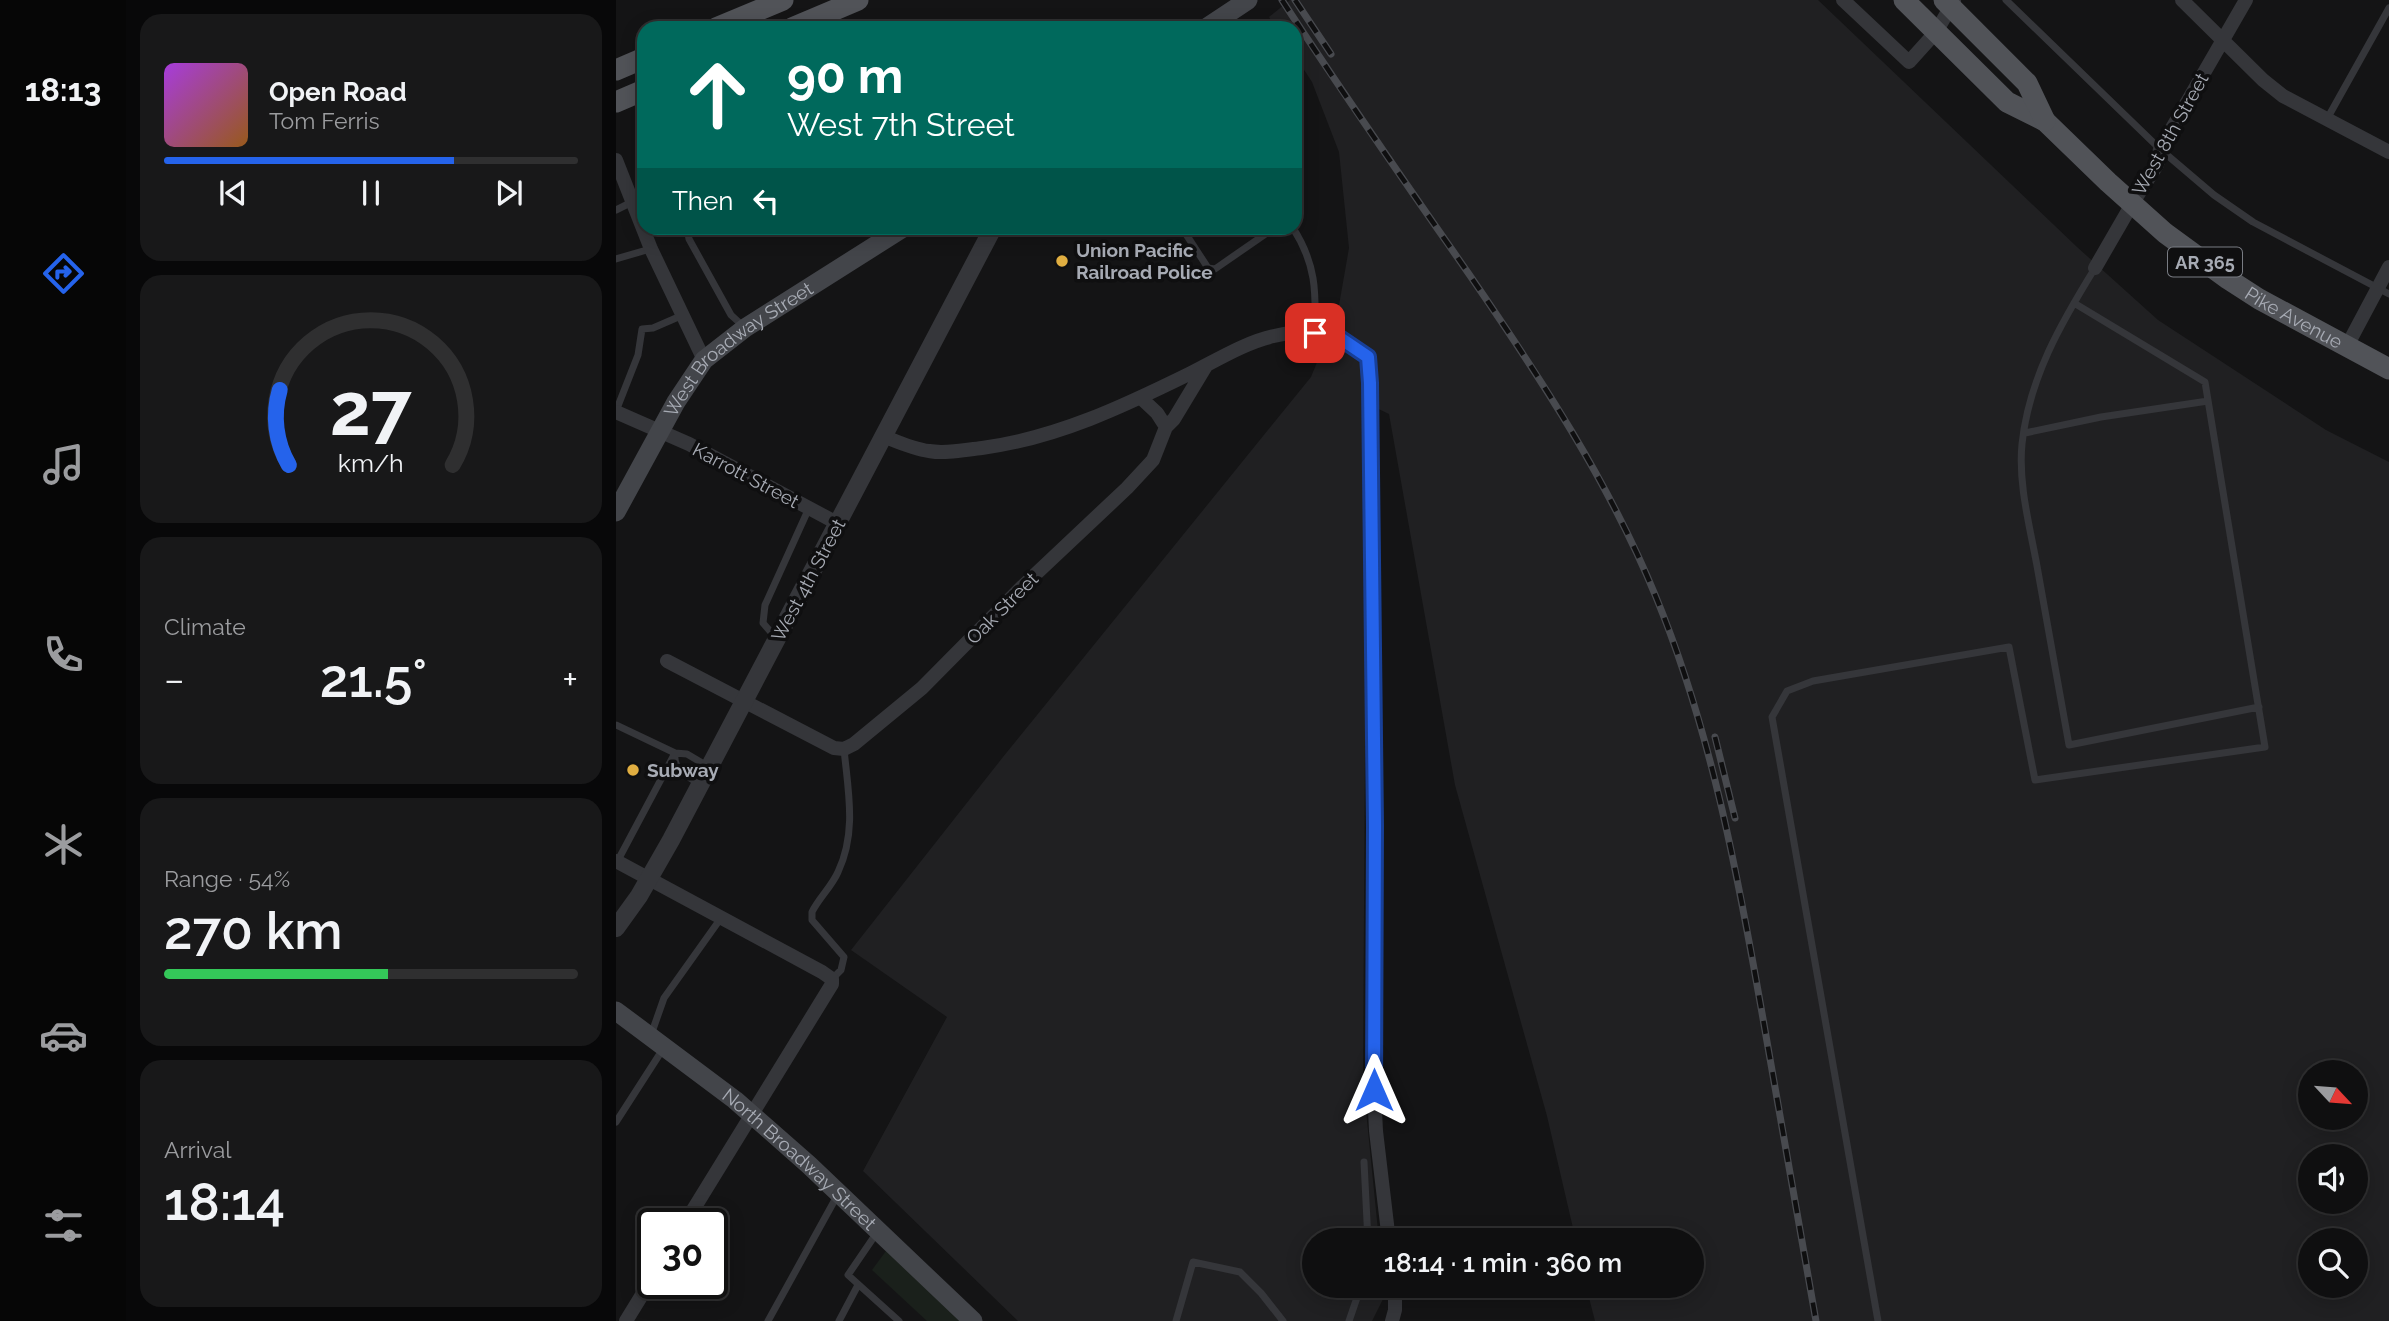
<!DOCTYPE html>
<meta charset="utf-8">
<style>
body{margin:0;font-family:Raleway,sans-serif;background:#181819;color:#f1f3f6;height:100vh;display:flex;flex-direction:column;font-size:26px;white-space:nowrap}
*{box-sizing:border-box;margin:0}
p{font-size:23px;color:#9b9c9f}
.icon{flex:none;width:38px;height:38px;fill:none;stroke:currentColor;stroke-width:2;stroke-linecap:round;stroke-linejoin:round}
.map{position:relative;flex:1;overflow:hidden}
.details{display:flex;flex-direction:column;gap:14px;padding:14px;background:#080809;width:490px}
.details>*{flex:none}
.hud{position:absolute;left:21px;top:21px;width:665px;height:214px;border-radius:21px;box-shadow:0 4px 18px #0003,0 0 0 2px #2f2f30;background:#00695c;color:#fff;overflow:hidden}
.needle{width:46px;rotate:116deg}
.tools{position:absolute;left:1682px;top:1060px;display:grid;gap:14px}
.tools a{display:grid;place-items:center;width:70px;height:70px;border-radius:50%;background:#0f0f10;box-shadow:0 4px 18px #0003,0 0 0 2px #2f2f30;font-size:35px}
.speed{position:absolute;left:21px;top:1208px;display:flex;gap:14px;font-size:35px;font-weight:700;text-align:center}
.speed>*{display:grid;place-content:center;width:91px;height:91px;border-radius:50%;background:#0f0f10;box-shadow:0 4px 18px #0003,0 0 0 2px #2f2f30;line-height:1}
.speed .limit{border:4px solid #111;border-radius:10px;background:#fff;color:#111}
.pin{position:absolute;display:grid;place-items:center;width:60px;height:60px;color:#fff;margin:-30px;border-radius:14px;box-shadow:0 4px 10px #0006}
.me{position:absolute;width:77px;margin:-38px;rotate:0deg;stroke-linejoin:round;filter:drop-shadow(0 0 5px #0008)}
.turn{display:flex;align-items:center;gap:24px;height:147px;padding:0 35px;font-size:32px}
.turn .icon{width:91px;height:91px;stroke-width:2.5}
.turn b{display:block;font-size:49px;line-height:60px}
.then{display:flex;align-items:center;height:66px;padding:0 35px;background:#0003;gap:14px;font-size:26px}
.big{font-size:52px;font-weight:600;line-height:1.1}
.details .widget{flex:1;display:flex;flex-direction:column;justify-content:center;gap:10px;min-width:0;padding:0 24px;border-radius:21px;background:#181819}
.details .dial{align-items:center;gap:0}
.dial svg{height:182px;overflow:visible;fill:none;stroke:#2f2f30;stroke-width:7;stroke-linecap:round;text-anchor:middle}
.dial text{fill:#f1f3f6;stroke:none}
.song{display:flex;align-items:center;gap:21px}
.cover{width:84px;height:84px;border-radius:10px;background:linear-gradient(135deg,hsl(280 70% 55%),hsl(30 70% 35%))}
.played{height:7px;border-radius:4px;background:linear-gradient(90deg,#2563eb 70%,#2f2f30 70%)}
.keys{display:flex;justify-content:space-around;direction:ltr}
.heat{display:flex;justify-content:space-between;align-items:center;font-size:38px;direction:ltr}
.charge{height:10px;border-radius:5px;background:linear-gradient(90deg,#34c759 54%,#2f2f30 0)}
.trip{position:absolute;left:686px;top:1228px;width:402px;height:70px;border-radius:35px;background:#0f0f10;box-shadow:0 4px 18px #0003,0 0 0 2px #2f2f30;font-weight:600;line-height:70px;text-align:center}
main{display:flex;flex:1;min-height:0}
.dock{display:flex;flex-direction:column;width:126px;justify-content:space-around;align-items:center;background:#060606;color:#9b9c9f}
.dock .icon{width:49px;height:49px}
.dock .on{color:#2563eb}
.dock b{font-size:32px;color:#f1f3f6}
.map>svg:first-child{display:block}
.built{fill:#202022;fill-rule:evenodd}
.green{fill:#1a201b}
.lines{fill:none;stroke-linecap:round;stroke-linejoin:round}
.service{stroke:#35363a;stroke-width:7}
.minor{stroke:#35363a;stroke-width:14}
.tertiary{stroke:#35363a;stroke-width:18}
.secondary{stroke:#43454a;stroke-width:19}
.primary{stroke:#515358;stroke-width:21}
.rail-casing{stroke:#484a4f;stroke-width:7}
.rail{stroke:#0f0f10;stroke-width:4.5;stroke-dasharray:13;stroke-linecap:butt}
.route-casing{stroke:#184099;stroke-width:18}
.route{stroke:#2563eb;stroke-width:12}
.poi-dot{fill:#e0ae41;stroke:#0f0f10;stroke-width:2.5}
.labels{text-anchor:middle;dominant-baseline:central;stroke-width:7;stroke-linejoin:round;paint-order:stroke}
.shield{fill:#0f0f10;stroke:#797c83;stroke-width:2}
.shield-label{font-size:18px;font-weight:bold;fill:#a7abb4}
.street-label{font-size:19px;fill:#a7abb4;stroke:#0f0f10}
.poi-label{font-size:19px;font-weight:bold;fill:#a7abb4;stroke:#0f0f10;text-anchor:start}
</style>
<main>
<nav class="dock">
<b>18:13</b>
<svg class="icon on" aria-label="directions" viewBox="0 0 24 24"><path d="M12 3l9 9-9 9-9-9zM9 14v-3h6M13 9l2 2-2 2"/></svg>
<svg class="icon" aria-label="music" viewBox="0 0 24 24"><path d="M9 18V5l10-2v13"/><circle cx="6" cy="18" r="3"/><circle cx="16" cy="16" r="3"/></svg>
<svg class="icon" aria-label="phone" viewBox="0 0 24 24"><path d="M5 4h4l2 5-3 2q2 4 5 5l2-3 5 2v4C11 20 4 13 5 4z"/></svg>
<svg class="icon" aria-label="climate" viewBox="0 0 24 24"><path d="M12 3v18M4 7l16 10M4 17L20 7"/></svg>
<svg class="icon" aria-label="car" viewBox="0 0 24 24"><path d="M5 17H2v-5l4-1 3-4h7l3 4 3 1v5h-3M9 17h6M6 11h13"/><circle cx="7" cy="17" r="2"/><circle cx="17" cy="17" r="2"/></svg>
<svg class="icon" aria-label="filters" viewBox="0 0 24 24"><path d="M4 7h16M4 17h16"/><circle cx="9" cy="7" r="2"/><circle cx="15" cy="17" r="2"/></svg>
</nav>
<section class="details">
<div class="widget">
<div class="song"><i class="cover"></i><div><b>Open Road</b><p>Tom Ferris</p></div></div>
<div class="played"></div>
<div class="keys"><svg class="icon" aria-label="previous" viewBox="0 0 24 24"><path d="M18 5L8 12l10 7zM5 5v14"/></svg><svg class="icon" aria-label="pause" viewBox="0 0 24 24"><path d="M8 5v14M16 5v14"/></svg><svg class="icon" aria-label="next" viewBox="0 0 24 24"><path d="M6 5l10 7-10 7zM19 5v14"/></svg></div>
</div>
<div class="widget dial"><svg viewBox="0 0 100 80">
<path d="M14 69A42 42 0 1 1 86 69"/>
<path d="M14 69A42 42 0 0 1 10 36" stroke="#2563eb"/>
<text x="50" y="56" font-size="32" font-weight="700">27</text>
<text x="50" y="72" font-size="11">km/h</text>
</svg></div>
<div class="widget"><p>Climate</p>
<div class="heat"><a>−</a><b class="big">21.5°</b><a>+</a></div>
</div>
<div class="widget"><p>Range · 54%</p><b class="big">270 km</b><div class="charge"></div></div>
<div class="widget"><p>Arrival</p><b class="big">18:14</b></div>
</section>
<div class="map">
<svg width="1773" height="1321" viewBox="0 0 1773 1321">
<rect width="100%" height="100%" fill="#141415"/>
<path class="built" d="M674,0H1202L1461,247L1542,320L1710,430L1773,462V1321H979L970,1286H1076V1241H960L931,1116L839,785L773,414L748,402L750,571L747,1081L763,1241H698V1286H768L769,1295L756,1321H402L247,1171L331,1017L235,950L387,757L695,377L722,311L733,248L723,152L696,82L679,56V28H660L653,17ZM1694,1073H1740V1118H1694ZM1694,1157H1740V1202H1694ZM1694,1241H1740V1286H1694Z"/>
<path class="green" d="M270,1251L343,1320V1321H311L256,1270Z"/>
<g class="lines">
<path class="service" d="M1390,0L1544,149L1598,195L1637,222L1773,294
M1711,119L1773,8
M0,210L16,202
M71,228L73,239L115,315L127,326
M566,228L592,268L599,269L658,228
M677,228C700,264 700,291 699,332
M0,259L34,249
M1479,268C1445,323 1413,378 1406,444C1402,484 1414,527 1421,566C1432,626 1442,686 1453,745L1643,707
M0,411L22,355L26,329L37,328L67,315
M1409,433L1485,417L1592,401
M160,638L147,623L149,605L193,508
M0,725L59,753L71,754L93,767
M59,754C57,770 71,776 82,783
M1,862L59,753
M216,979L225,970L228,957L196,920V912C203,898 216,886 222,872C241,832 232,791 228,749
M35,1035L48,998L105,918
M0,1122L47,1049
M748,1162L752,1241
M262,1231L232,1275L283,1321
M152,1321L221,1196
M223,1321L242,1285
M560,1321L577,1262L624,1272L645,1293L667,1321
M733,1321L745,1286
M1262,1321L1156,717L1171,691L1197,681L1393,647L1419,780L1649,747L1589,382L1458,303"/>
<path class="minor" d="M1227,0L1293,62L1320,32L1338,1
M1566,0L1647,80L1667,96L1773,152
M0,160L35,249L88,360
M1479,268L1516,204L1541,165L1544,149L1630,0
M1731,346L1773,267
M525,398L541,413L550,427
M0,412L73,444L221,523
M267,436C282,442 297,449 313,451C330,454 348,450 366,448C441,438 508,406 575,373C601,360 630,342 658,336C697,327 722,331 752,357L754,383L759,826L758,1090L760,1131L773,1241
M51,661L218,748L228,749L238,744L306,688L407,586L511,488L537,460L550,427L558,419L590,366
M0,861L206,972L216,979V984L69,1223
M10,1321L37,1277
M776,1321L779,1310V1286"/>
<path class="tertiary" d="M0,928L23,896L55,840L377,228"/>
<g class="secondary">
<path d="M590,28L632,0"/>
<path id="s1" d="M0,512L60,402L88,360L129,328L287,228"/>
<path id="s2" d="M0,1011L119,1100L193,1165L357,1321"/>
</g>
<g class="primary">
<path id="s3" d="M1288,0L1391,102L1429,121L1492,182L1549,233L1612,279L1643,299L1773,369"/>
<path d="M1328,0L1411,83L1429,121"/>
<path d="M100,28L167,0"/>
<path d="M176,28L242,0"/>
<path d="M0,70L28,58"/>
<path d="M0,102L28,90"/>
</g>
<defs>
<path id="rail" d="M666,0C727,94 791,185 855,277C925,379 993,482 1040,597C1095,731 1121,871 1146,1013C1164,1115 1182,1218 1200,1321
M679,0L715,54
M1099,737L1119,818"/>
</defs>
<use href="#rail" class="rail-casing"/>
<use href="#rail" class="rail"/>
</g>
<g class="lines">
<defs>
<path id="route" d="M699,333L721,336L752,357L754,383L759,826L758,1090"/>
</defs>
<use href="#route" class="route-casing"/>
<use href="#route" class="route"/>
</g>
<g class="poi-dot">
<circle cx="446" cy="261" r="7"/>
<circle cx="17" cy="770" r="7"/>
</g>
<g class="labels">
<rect class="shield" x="1552" y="247.5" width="74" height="29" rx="5"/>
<g class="shield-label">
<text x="1589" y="262">AR 365</text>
</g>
<g class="street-label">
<text transform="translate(1554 134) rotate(-61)">West 8th Street</text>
<text stroke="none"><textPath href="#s3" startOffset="506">Pike Avenue</textPath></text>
<text stroke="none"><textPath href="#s1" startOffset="208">West Broadway Street</textPath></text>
<text transform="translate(130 475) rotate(28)">Karrott Street</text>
<text transform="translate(192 580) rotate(-62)">West 4th Street</text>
<text transform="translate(386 608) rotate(-45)">Oak Street</text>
<text stroke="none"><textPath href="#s2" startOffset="236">North Broadway Street</textPath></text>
</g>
<g class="poi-label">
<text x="460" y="250">Union Pacific<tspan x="460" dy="22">Railroad Police</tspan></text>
<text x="31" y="770">Subway</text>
</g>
</g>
</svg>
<div class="tools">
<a><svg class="needle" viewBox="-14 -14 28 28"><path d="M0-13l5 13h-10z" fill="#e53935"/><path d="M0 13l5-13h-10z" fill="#9b9c9f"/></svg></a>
<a><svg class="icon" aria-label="sound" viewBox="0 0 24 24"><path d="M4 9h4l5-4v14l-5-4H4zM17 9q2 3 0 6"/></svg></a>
<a><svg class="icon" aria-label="search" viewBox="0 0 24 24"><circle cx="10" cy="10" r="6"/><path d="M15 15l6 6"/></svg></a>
</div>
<div class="speed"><div class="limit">30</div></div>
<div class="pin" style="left:699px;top:333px;background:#d93025"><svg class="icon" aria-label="arrive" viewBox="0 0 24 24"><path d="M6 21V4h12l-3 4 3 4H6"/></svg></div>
<svg class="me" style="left:758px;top:1090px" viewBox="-20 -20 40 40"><path d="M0-17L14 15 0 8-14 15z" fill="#2563eb" stroke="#fff" stroke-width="4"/></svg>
<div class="trip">18:14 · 1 min · 360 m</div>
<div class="hud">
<div class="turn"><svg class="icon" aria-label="ahead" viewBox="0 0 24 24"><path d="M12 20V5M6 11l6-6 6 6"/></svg><div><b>90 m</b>West 7th Street</div></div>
<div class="then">Then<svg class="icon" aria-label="left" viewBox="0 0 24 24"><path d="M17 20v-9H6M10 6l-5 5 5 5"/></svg></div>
</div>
</div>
</main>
